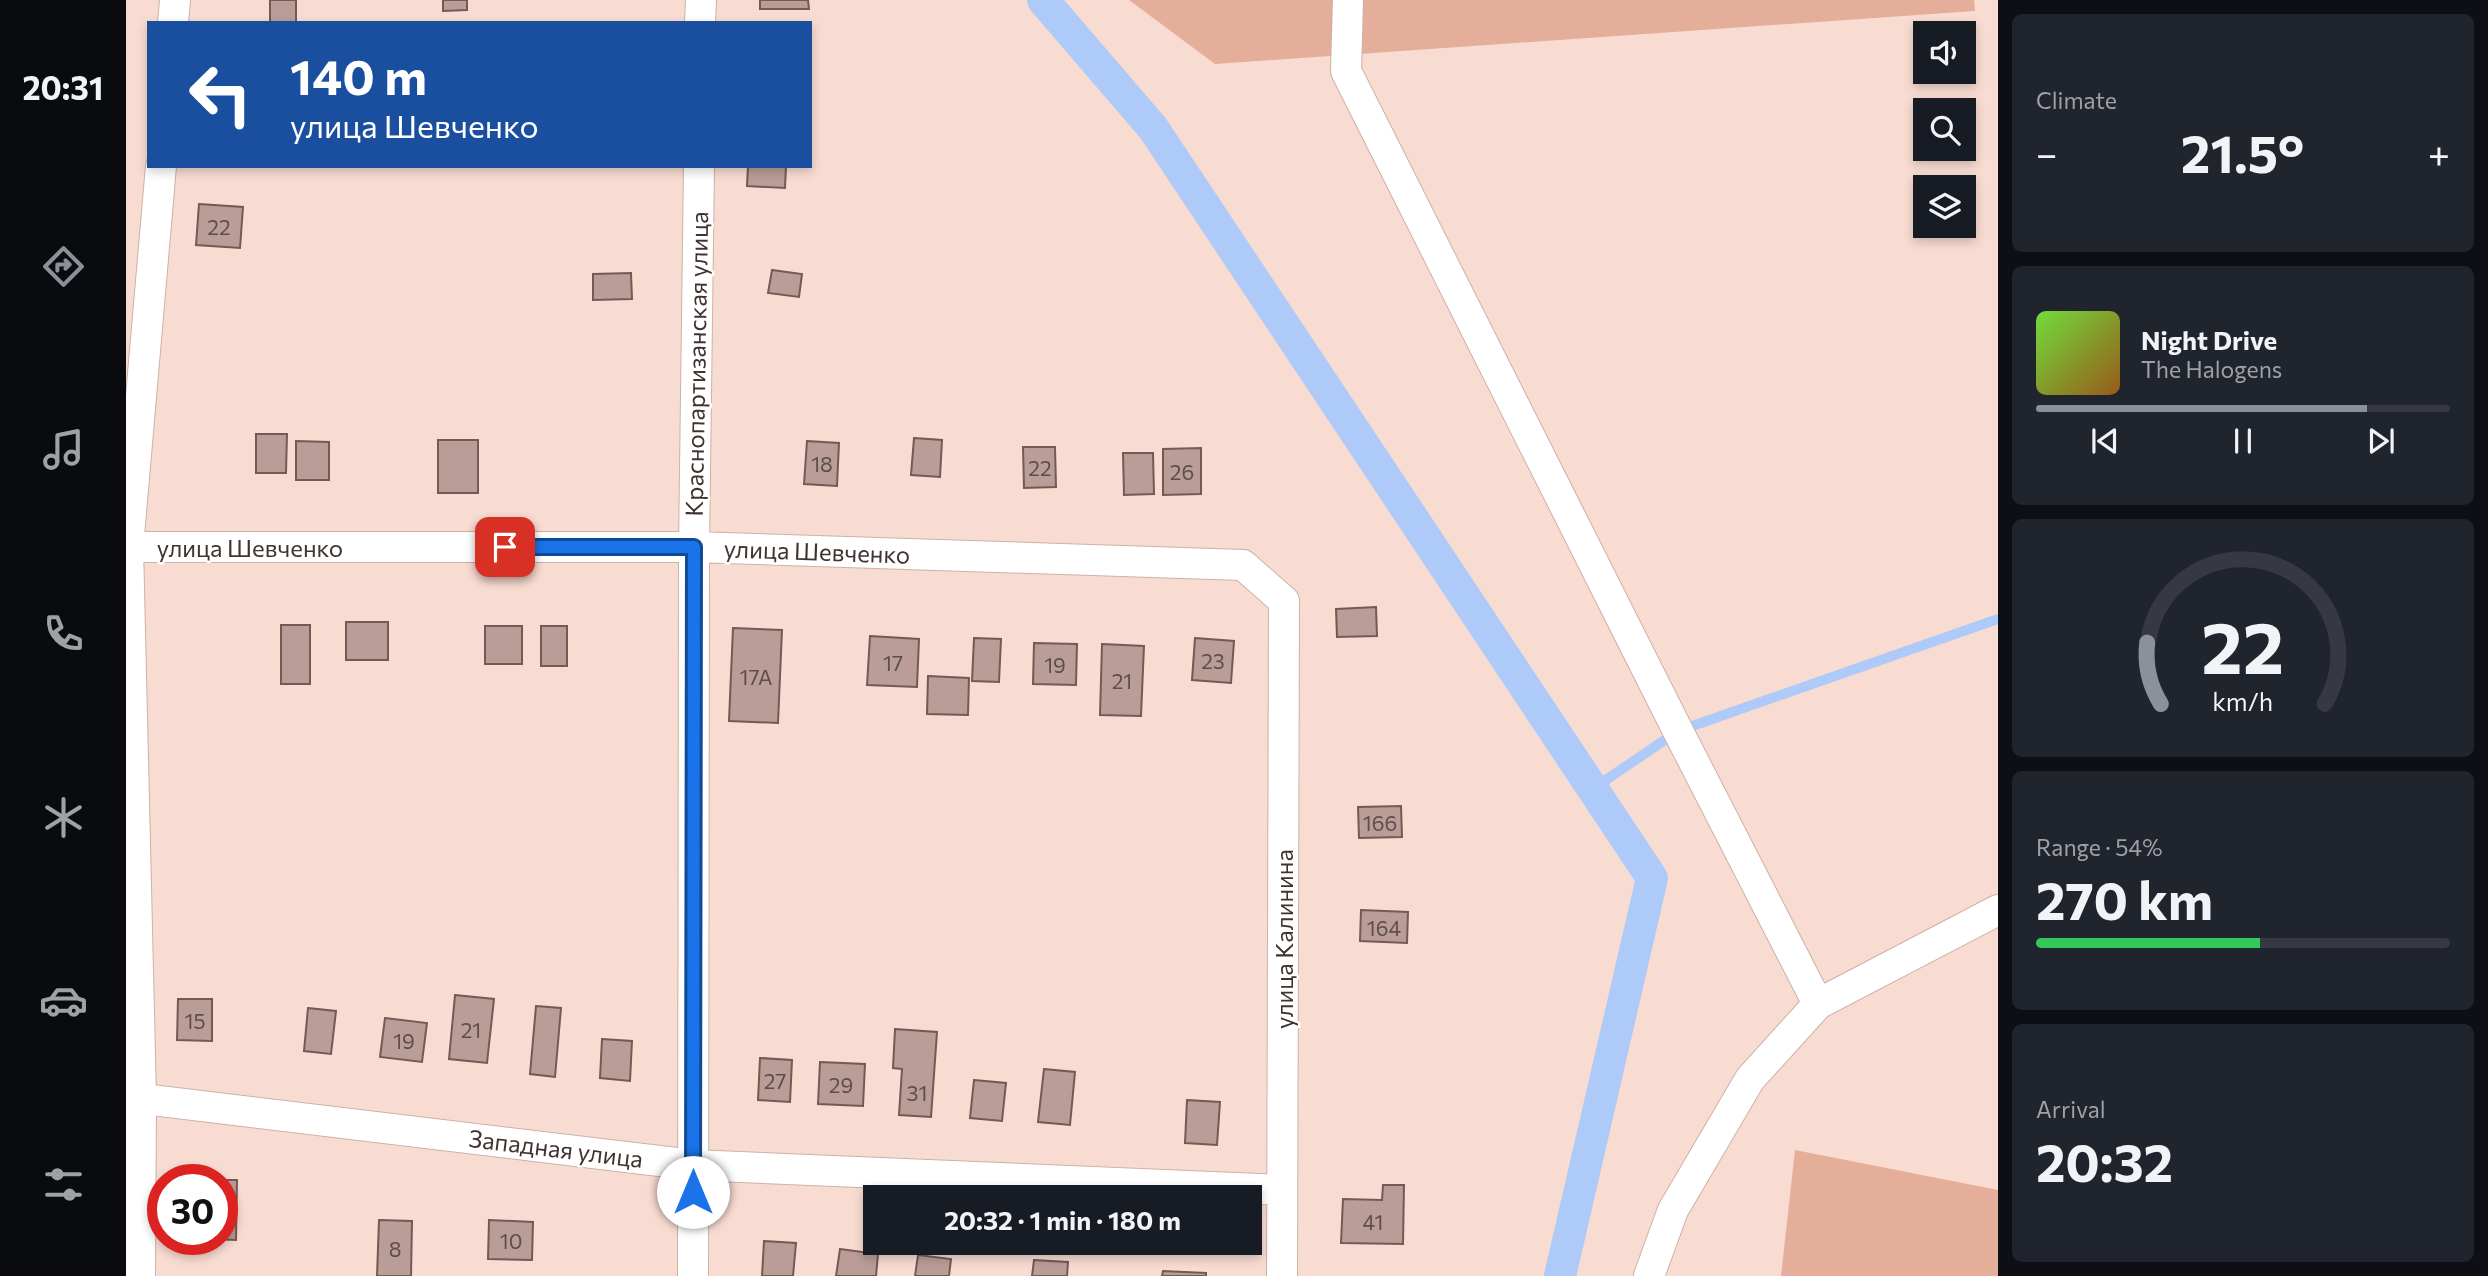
<!DOCTYPE html>
<meta charset="utf-8">
<style>
body{margin:0;font-family:Commissioner,sans-serif;background:#20242c;color:#f1f3f6;height:100vh;display:flex;flex-direction:column;font-size:26px;white-space:nowrap}
*{box-sizing:border-box;margin:0}
p{font-size:23px;color:#9ea1a6}
.icon{flex:none;width:38px;height:38px;fill:none;stroke:currentColor;stroke-width:2;stroke-linecap:round;stroke-linejoin:round}
.map{position:relative;flex:1;overflow:hidden}
.details{display:flex;flex-direction:column;gap:14px;padding:14px;background:#0d0f14;width:490px}
.details>*{flex:none}
.banner{position:absolute;left:21px;top:21px;width:665px;height:147px;border-radius:0px;box-shadow:0 4px 10px #0003;background:#1a4fa0;color:#fff;overflow:hidden}
.controls{position:absolute;left:1787px;top:21px;display:grid;gap:14px}
.controls a{display:grid;place-items:center;width:63px;height:63px;border-radius:0px;background:#171b24;box-shadow:0 4px 10px #0003;font-size:35px}
.speed{position:absolute;left:21px;top:1164px;display:flex;gap:14px;font-size:35px;font-weight:700;text-align:center}
.speed>*{display:grid;place-content:center;width:91px;height:91px;border-radius:50%;background:#171b24;box-shadow:0 4px 10px #0003;line-height:1}
.speed .limit{border:10px solid #d22;background:#fff;color:#111}
.pin{position:absolute;display:grid;place-items:center;width:60px;height:60px;color:#fff;margin:-30px;border-radius:14px;box-shadow:0 4px 10px #0006}
.me{position:absolute;width:77px;margin:-38px;rotate:0deg;stroke-linejoin:round;filter:drop-shadow(0 0 5px #0008)}
.turn{display:flex;align-items:center;gap:24px;height:147px;padding:0 28px;font-size:32px}
.turn .icon{width:91px;height:91px;stroke-width:2.5}
.turn b{display:block;font-size:49px;line-height:60px}
.big{font-size:52px;font-weight:700;line-height:1.1}
.details .widget{flex:1;display:flex;flex-direction:column;justify-content:center;gap:10px;min-width:0;padding:0 24px;border-radius:10px;background:#20242c}
.details .dial{align-items:center;gap:0}
.dial svg{height:182px;overflow:visible;fill:none;stroke:#363941;stroke-width:7;stroke-linecap:round;text-anchor:middle}
.dial text{fill:#f1f3f6;stroke:none}
.song{display:flex;align-items:center;gap:21px}
.cover{width:84px;height:84px;border-radius:10px;background:linear-gradient(135deg,hsl(100 70% 55%),hsl(30 70% 35%))}
.played{height:7px;border-radius:4px;background:linear-gradient(90deg,#8c9099 80%,#363941 80%)}
.keys{display:flex;justify-content:space-around;direction:ltr}
.heat{display:flex;justify-content:space-between;align-items:center;font-size:38px;direction:ltr}
.charge{height:10px;border-radius:5px;background:linear-gradient(90deg,#34c759 54%,#363941 0)}
.trip{position:absolute;left:737px;top:1185px;width:399px;height:70px;border-radius:0px;background:#171b24;box-shadow:0 4px 10px #0003;font-weight:700;line-height:70px;text-align:center}
main{display:flex;flex:1;min-height:0}
.tabs{display:flex;flex-direction:column;width:126px;justify-content:space-around;align-items:center;background:#090b0e;color:#9ea1a6}
.tabs .icon{width:49px;height:49px}
.tabs .current{color:#8c9099}
.tabs b{font-size:32px;color:#f1f3f6}
.map>svg:first-child{display:block}
.green{fill:#e4ae9a}
.lines{fill:none;stroke-linecap:round;stroke-linejoin:round}
.stream{stroke:#adcaf8;stroke-width:10}
.canal{stroke:#adcaf8;stroke-width:32}
.building{fill:#ba9d97;stroke:#745955;stroke-width:2}
.minor-casing{stroke:#cdb1a7;stroke-width:32}
.minor{stroke:#fff;stroke-width:30}
.route-casing{stroke:#114b97;stroke-width:18}
.route{stroke:#1a73e8;stroke-width:12}
.labels{text-anchor:middle;dominant-baseline:central;stroke-width:5;stroke-linejoin:round;paint-order:stroke}
.number-label{font-size:21px;fill:#5e4e4a}
.street-label{font-size:24px;fill:#403430;stroke:#fff}
</style>
<main>
<nav class="tabs">
<b>20:31</b>
<svg class="icon current" aria-label="directions" viewBox="0 0 24 24"><path d="M12 3l9 9-9 9-9-9zM9 14v-3h6M13 9l2 2-2 2"/></svg>
<svg class="icon" aria-label="music" viewBox="0 0 24 24"><path d="M9 18V5l10-2v13"/><circle cx="6" cy="18" r="3"/><circle cx="16" cy="16" r="3"/></svg>
<svg class="icon" aria-label="phone" viewBox="0 0 24 24"><path d="M5 4h4l2 5-3 2q2 4 5 5l2-3 5 2v4C11 20 4 13 5 4z"/></svg>
<svg class="icon" aria-label="climate" viewBox="0 0 24 24"><path d="M12 3v18M4 7l16 10M4 17L20 7"/></svg>
<svg class="icon" aria-label="car" viewBox="0 0 24 24"><path d="M5 17H2v-5l4-1 3-4h7l3 4 3 1v5h-3M9 17h6M6 11h13"/><circle cx="7" cy="17" r="2"/><circle cx="17" cy="17" r="2"/></svg>
<svg class="icon" aria-label="filters" viewBox="0 0 24 24"><path d="M4 7h16M4 17h16"/><circle cx="9" cy="7" r="2"/><circle cx="15" cy="17" r="2"/></svg>
</nav>
<div class="map">
<svg width="1872" height="1276" viewBox="0 0 1872 1276">
<rect width="100%" height="100%" fill="#f9dcd1"/>
<path class="green" d="M1003,0H1848L1849,11L1089,64Z
M1669,1150L1872,1190V1276H1655Z"/>
<g class="lines">
<path class="stream" d="M1468,788L1552,731L1872,619"/>
<path class="canal" d="M917,0L1027,128L1526,878L1434,1276"/>
</g>
<path class="building" d="M144,0H170V23H144Z
M317,0H341V10L317,11Z
M634,0H682L683,9H634Z
M622,166H660L659,188L621,186Z
M73,204L117,207L114,248L70,245Z
M646,270L676,274L673,297L642,293Z
M505,273L506,299L467,300V274Z
M130,434H161L160,473H130Z
M788,438L816,440L814,477L785,475Z
M312,440H352V493H312Z
M170,441L203,442V480H170Z
M681,441L713,443L711,486L678,484Z
M897,447H929L930,487L898,488Z
M1075,448V494L1037,495V449Z
M997,453H1027L1028,494L998,495Z
M1250,607L1251,636L1211,637L1210,609Z
M220,622H262V660H220Z
M155,625H184V684H155Z
M359,626H396V664H359Z
M415,626H441V666H415Z
M607,628L656,630L652,723L603,721Z
M744,636L793,639L791,687L741,685Z
M848,638L875,639L873,682L846,681Z
M1069,638L1108,641L1105,683L1066,680Z
M908,643L951,644L950,685L907,684Z
M976,644L1018,646L1015,716L974,715Z
M802,676L843,678L842,715L801,714Z
M1275,806L1276,837L1233,838L1232,807Z
M1235,910L1282,912L1281,943L1234,941Z
M329,995L368,999L361,1063L323,1059Z
M52,999H86V1041L51,1040Z
M410,1006L435,1008L429,1077L404,1074Z
M182,1008L210,1011L205,1054L178,1051Z
M259,1018L301,1023L296,1062L254,1057Z
M769,1029L811,1032L805,1117L773,1115L776,1069L767,1068Z
M476,1039L506,1041L504,1081L474,1078Z
M634,1058L666,1060L664,1102L632,1100Z
M694,1062L739,1064L737,1106L692,1104Z
M918,1069L949,1072L944,1125L912,1122Z
M848,1080L880,1083L876,1121L844,1118Z
M1061,1100L1094,1102L1091,1145L1059,1143Z
M96,1180H111L110,1240L84,1239H96Z
M1257,1185H1278L1277,1244L1215,1243L1217,1199L1256,1200Z
M253,1220L286,1221L285,1276H251Z
M363,1220L407,1222L406,1260L362,1259Z
M638,1241L670,1243L667,1276H636Z
M714,1249L752,1254L750,1276H710Z
M792,1255L825,1259L823,1276H789Z
M908,1260L942,1262L941,1276H906Z
M1037,1271L1080,1273V1276H1036Z"/>
<g class="lines">
<defs>
<path id="minor" d="M1222,0L1220,71L1552,731L1692,1004
M47,23L49,0
M574,23L575,0
M0,547H568L1117,565L1158,601L1156,1276
M0,1097L567,1165L1156,1190
M14,1276L15,1098L2,547L35,166
M567,1276L568,547L573,166
M1523,1276L1547,1210L1624,1079L1692,1004L1872,910"/>
</defs>
<use href="#minor" class="minor-casing"/>
<use href="#minor" class="minor"/>
</g>
<g class="lines">
<defs>
<path id="route" d="M379,547H568L567,1192"/>
</defs>
<use href="#route" class="route-casing"/>
<use href="#route" class="route"/>
</g>
<g class="labels">
<g class="number-label">
<text x="93" y="226">22</text>
<text x="696" y="463">18</text>
<text x="914" y="467">22</text>
<text x="1056" y="471">26</text>
<text x="1087" y="660">23</text>
<text x="767" y="662">17</text>
<text x="929" y="664">19</text>
<text x="630" y="676">17А</text>
<text x="996" y="680">21</text>
<text x="1254" y="822">166</text>
<text x="1258" y="927">164</text>
<text x="69" y="1020">15</text>
<text x="345" y="1029">21</text>
<text x="278" y="1040">19</text>
<text x="649" y="1080">27</text>
<text x="715" y="1084">29</text>
<text x="791" y="1092">31</text>
<text x="1247" y="1221">41</text>
<text x="385" y="1240">10</text>
<text x="269" y="1248">8</text>
</g>
<g class="street-label">
<text transform="translate(570 364) rotate(-89)">Краснопартизанская улица</text>
<text x="124" y="547">улица Шевченко</text>
<text transform="translate(691 551) rotate(2)">улица Шевченко</text>
<text transform="translate(1157 939) rotate(-90)">улица Калинина</text>
<text transform="translate(430 1148) rotate(7)">Западная улица</text>
</g>
</g>
</svg>
<div class="controls">
<a><svg class="icon" aria-label="sound" viewBox="0 0 24 24"><path d="M4 9h4l5-4v14l-5-4H4zM17 9q2 3 0 6"/></svg></a>
<a><svg class="icon" aria-label="search" viewBox="0 0 24 24"><circle cx="10" cy="10" r="6"/><path d="M15 15l6 6"/></svg></a>
<a><svg class="icon" aria-label="layers" viewBox="0 0 24 24"><path d="M12 4l9 5-9 5-9-5zM3 14l9 5 9-5"/></svg></a>
</div>
<div class="speed"><div class="limit">30</div></div>
<div class="pin" style="left:379px;top:547px;background:#d93025"><svg class="icon" aria-label="arrive" viewBox="0 0 24 24"><path d="M6 21V4h12l-3 4 3 4H6"/></svg></div>
<svg class="me" style="left:567px;top:1192px" viewBox="-20 -20 40 40"><circle r="19" fill="#fff"/><path d="M0-13L10 11 0 6-10 11z" fill="#1a73e8"/></svg>
<div class="trip">20:32 · 1 min · 180 m</div>
<div class="banner">
<div class="turn"><svg class="icon" aria-label="left" viewBox="0 0 24 24"><path d="M17 20v-9H6M10 6l-5 5 5 5"/></svg><div><b>140 m</b>улица Шевченко</div></div>
</div>
</div>
<section class="details">
<div class="widget"><p>Climate</p>
<div class="heat"><a>−</a><b class="big">21.5°</b><a>+</a></div>
</div>
<div class="widget">
<div class="song"><i class="cover"></i><div><b>Night Drive</b><p>The Halogens</p></div></div>
<div class="played"></div>
<div class="keys"><svg class="icon" aria-label="previous" viewBox="0 0 24 24"><path d="M18 5L8 12l10 7zM5 5v14"/></svg><svg class="icon" aria-label="pause" viewBox="0 0 24 24"><path d="M8 5v14M16 5v14"/></svg><svg class="icon" aria-label="next" viewBox="0 0 24 24"><path d="M6 5l10 7-10 7zM19 5v14"/></svg></div>
</div>
<div class="widget dial"><svg viewBox="0 0 100 80">
<path d="M14 69A42 42 0 1 1 86 69"/>
<path d="M14 69A42 42 0 0 1 8 42" stroke="#8c9099"/>
<text x="50" y="56" font-size="32" font-weight="700">22</text>
<text x="50" y="72" font-size="11">km/h</text>
</svg></div>
<div class="widget"><p>Range · 54%</p><b class="big">270 km</b><div class="charge"></div></div>
<div class="widget"><p>Arrival</p><b class="big">20:32</b></div>
</section>
</main>
